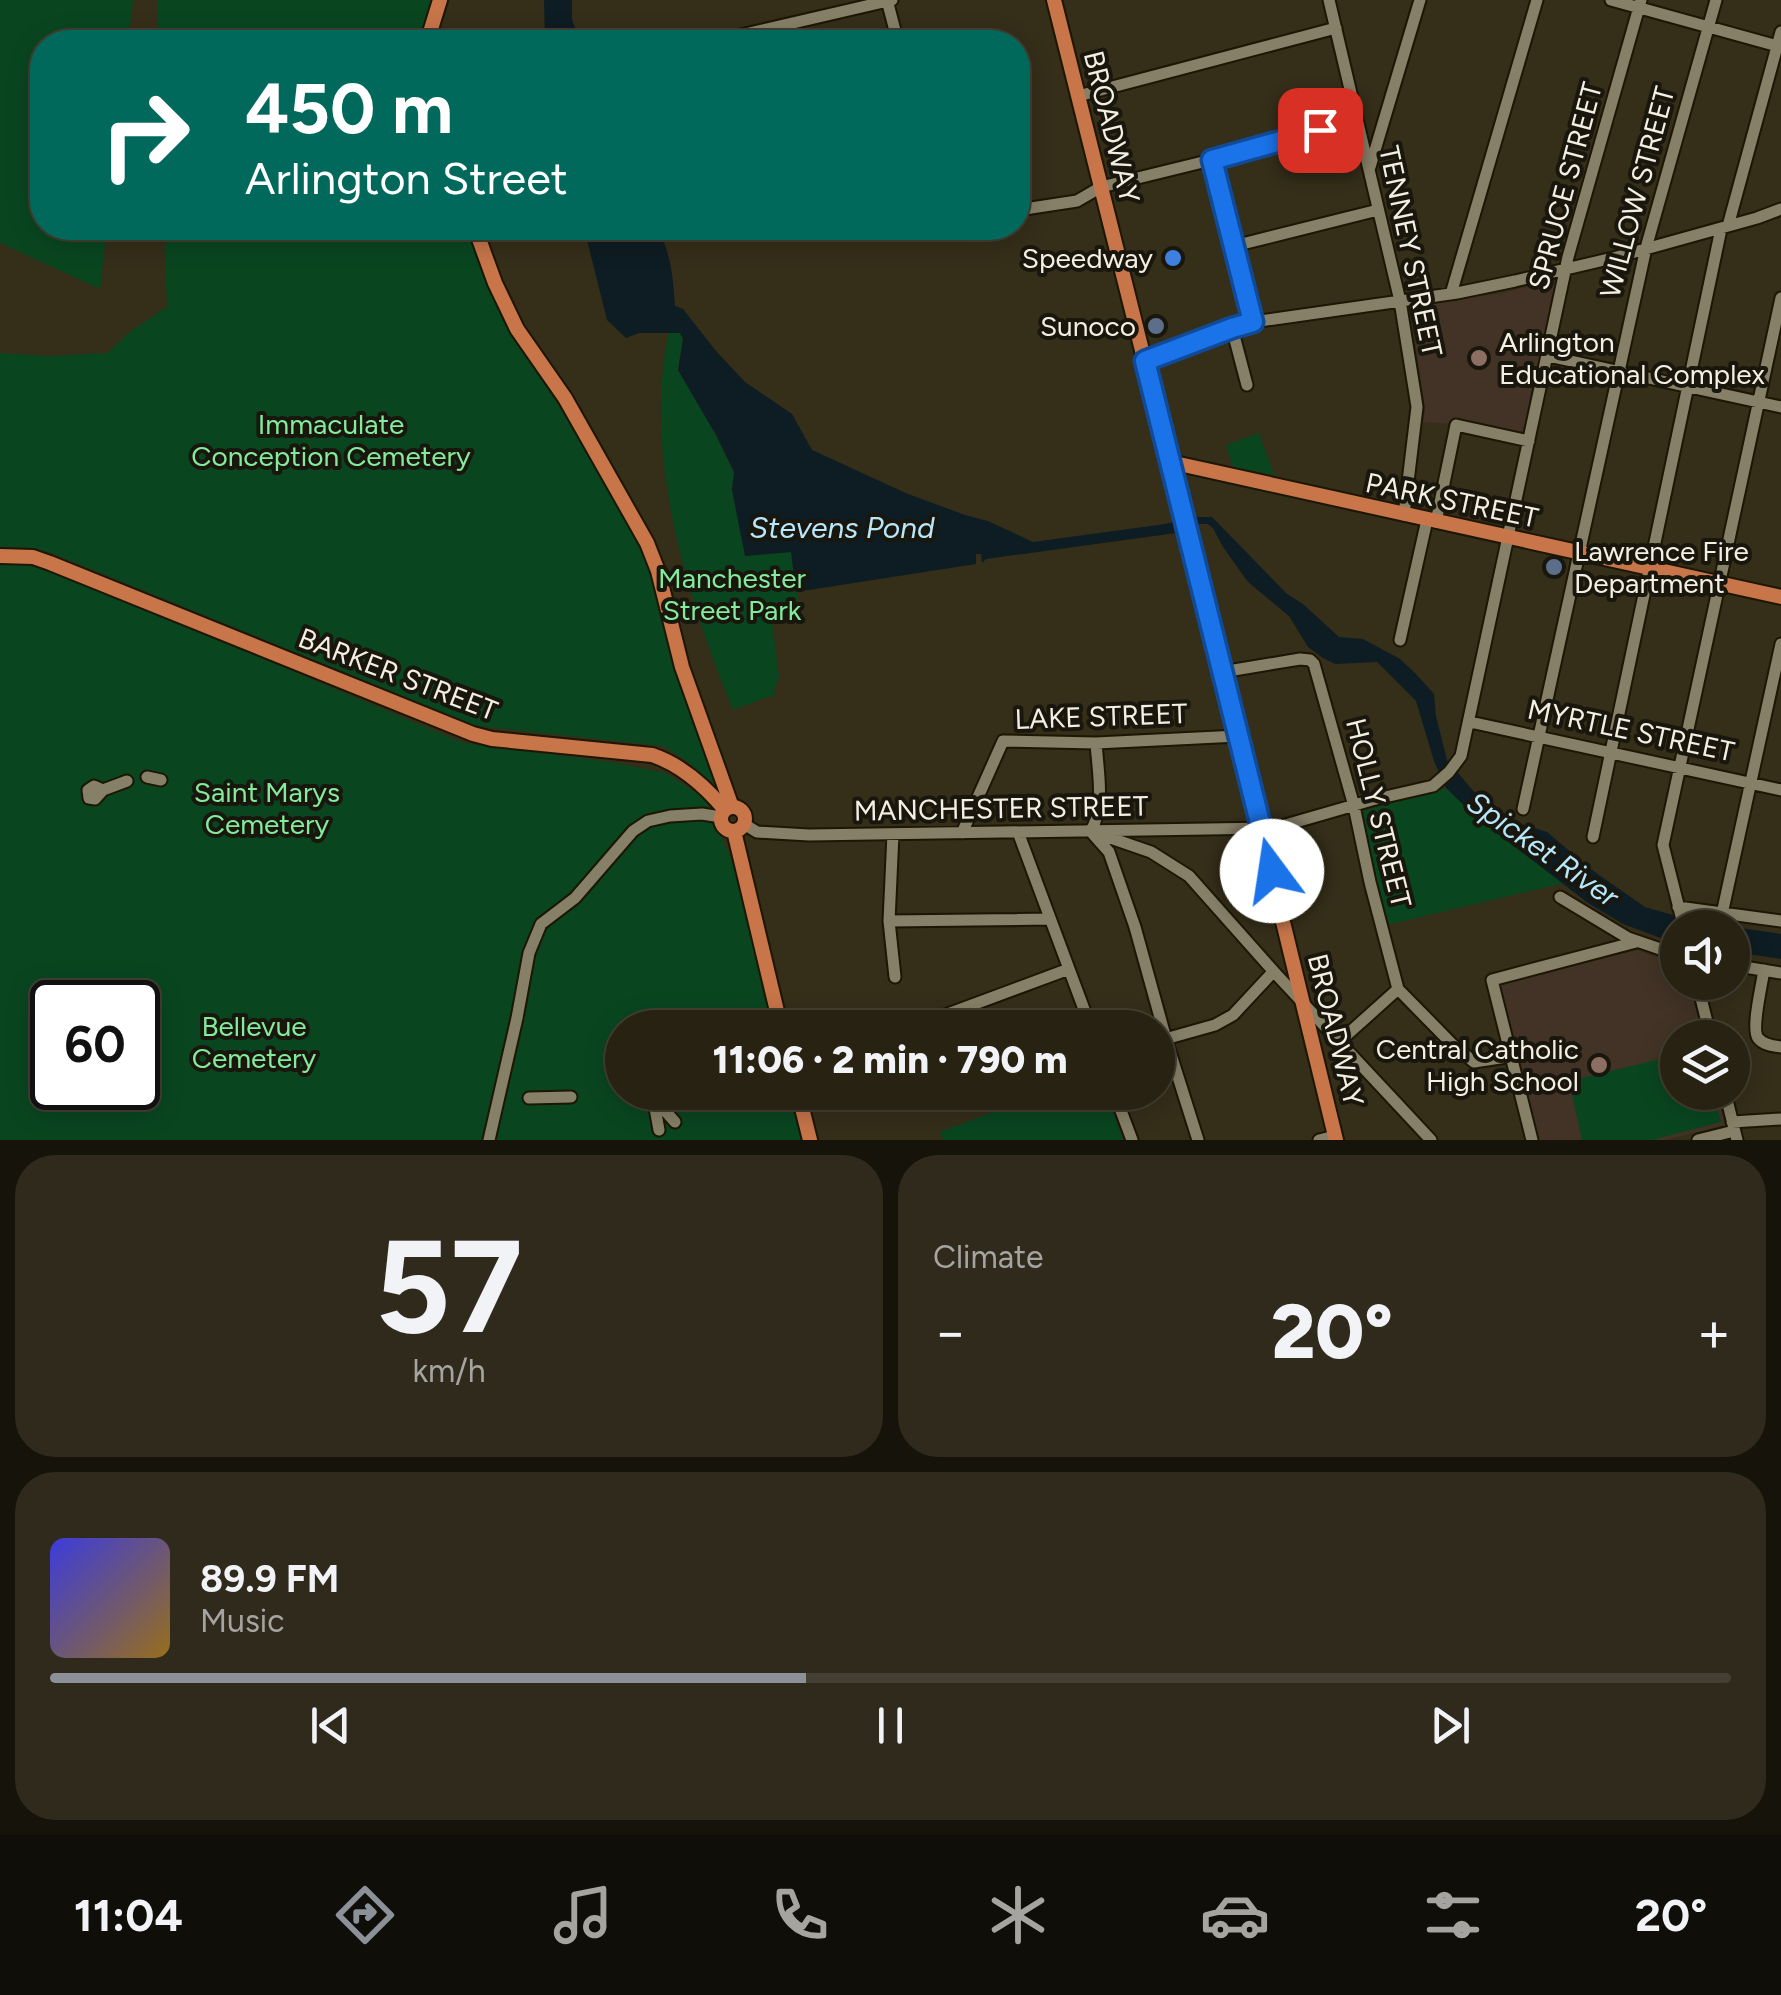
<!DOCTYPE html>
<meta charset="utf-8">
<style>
body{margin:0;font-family:Figtree,sans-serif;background:#302a1c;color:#f1f3f6;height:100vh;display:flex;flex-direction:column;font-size:38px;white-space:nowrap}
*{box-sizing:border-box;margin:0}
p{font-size:32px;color:#a5a4a0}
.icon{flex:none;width:55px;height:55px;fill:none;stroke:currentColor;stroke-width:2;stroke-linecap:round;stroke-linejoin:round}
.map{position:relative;height:1140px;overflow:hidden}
.details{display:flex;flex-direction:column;gap:15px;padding:15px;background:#16130a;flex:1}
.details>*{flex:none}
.banner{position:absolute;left:30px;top:30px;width:1000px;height:210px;border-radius:40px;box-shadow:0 5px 25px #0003,0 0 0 2px #443f33;background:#00695c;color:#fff;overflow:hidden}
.buttons{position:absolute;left:1660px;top:910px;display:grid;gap:20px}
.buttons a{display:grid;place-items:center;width:90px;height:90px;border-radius:50%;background:#282213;box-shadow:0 5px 25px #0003,0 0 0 2px #443f33;font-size:50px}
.speed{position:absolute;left:30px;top:980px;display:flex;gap:20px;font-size:50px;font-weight:700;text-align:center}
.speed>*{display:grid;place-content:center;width:130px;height:130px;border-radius:50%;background:#282213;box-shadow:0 5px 25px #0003,0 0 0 2px #443f33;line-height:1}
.speed .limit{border:5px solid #111;border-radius:15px;background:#fff;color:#111}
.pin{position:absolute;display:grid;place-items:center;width:85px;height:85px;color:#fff;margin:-42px;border-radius:20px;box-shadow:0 5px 15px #0006}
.me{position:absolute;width:110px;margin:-55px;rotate:346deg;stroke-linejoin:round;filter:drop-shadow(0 0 8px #0008)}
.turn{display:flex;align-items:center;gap:35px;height:210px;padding:0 50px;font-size:45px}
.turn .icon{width:130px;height:130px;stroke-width:2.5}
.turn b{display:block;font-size:70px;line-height:85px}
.big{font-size:75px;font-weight:800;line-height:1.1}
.details .widget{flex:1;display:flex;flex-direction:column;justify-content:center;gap:15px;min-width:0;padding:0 35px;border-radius:40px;background:#302a1c}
.details .dial{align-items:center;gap:0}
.dial b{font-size:130px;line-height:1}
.song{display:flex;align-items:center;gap:30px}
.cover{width:120px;height:120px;border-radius:15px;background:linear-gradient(135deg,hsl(240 70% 55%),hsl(40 70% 35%))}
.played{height:10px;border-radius:5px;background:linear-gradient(90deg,#8c9099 45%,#443f33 45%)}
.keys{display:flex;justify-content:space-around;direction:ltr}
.heat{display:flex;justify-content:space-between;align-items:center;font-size:55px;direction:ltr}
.details .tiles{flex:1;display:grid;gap:15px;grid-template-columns:1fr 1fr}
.widget:last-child{grid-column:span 2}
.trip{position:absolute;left:605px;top:1010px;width:570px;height:100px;border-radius:50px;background:#282213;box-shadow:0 5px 25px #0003,0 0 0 2px #443f33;font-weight:800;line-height:100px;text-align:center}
.tabs{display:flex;height:160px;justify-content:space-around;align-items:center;background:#100e08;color:#a5a4a0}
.tabs .icon{width:70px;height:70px}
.tabs .current{color:#8c9099}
.tabs b{font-size:45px;color:#f1f3f6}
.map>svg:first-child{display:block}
.education{fill:#423326}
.green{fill:#094620;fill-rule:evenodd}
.water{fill:#0e1d23}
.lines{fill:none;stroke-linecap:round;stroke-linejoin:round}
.minor-casing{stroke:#1c1603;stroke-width:15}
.major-casing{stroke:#1c1603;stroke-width:18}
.minor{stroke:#878068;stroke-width:11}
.major{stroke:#c77549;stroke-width:14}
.route-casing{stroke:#114b97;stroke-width:25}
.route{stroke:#1a73e8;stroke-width:18}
.shop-dot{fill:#3f7fe0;stroke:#19170d;stroke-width:4}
.service-dot{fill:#5c6f8a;stroke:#19170d;stroke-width:4}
.education-dot{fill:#8d6e63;stroke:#19170d;stroke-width:4}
.labels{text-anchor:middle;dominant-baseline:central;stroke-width:8;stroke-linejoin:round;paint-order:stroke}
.street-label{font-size:28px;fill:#f3efe2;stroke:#19170d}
.poi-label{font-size:28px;fill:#f3efe2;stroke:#19170d;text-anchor:end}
.park-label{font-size:28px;fill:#82eb9c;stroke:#19170d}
.water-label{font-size:30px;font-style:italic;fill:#b6e7fd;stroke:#19170d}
</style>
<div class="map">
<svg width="1781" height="1140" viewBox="0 0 1781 1140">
<rect width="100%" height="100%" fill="#352e19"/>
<path class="education" d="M1553,280L1556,284L1525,430L1521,432L1453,419L1451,424L1423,422L1425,409L1410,307L1502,293Z
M1637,950L1677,964L1678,982L1689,983L1703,1037L1678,1038V1092L1717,1093L1725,1125L1665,1140H1539L1500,985Z"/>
<path class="green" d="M0,0H133L128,42H42V228H107L100,289L0,243Z
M157,0H436L423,42H158Z
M164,228H470L517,340L632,522L655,589L714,780L711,783L687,761L663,746L477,726L49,552L18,547H0V353L50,356L107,353L131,331L167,307Z
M669,332L680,333L683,339L678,370L716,435L734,473L732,490L745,556L791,552L798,601L770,605L779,678L774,690L776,694L733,710C687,598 642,452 669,332Z
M1259,433L1274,475L1233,467L1226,445Z
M16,562L64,575L463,743L611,762L665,773L705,798L734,866L774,1027L622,1028V1092L790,1093L802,1140H0V563ZM52,1002H138V1088H52Z
M1446,788L1476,817L1564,883L1387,925L1359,812Z
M1677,1055L1678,1092L1713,1093L1721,1122L1652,1140H1582L1569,1081Z
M1107,1093L1123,1140H944L939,1132L1045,1093Z"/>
<path class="water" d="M544,0H572V19L580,42H545Z
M584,228H658C671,256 673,275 675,306L683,309L716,351L745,382L792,414L812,450L908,494L965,515L988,521L1033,542L1165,524L1198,517H1212L1287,594L1303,604L1339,637L1363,639L1400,659L1415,673L1434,694L1436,716L1447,760L1481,800L1515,822L1547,832L1592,870L1645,907L1693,921L1781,934V959L1733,952L1732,928H1678L1677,944L1623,924L1588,903L1476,817L1446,788L1434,761L1416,701L1377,662L1335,664L1323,658L1308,647L1289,616L1248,582L1223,547L1213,528L1208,524H1199L1176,533L986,559L982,563L981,554H976V564L796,592L791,552L745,556L732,490L734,472L716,435L678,370L683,339L680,333H639L626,338L607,320Z"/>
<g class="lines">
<defs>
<path id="minor" d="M887,0L898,42
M1329,0L1400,301L1415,394L1417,407L1404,515
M1611,0L1781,47
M732,37L892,0
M1078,96L1336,28
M1211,160L1253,322
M1370,167L1420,0
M1018,210L1077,201L1101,187L1211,160L1357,121
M1728,226L1781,32
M1234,246L1378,210
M1451,294L1537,0
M1232,328L1247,385
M1548,356L1781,407
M1145,361L1253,322L1457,293L1515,281L1613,258L1757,218L1781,209
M1436,522L1456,425L1529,441
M1400,640L1427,520
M1222,672L1300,659L1310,660L1314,664L1354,806L1370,882L1398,989L1339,1042
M1470,722L1781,790
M147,777L161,780
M103,790L95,799L89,798L88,790L94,786L103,790L127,781
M1523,809L1646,248L1716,0
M744,824L757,832L809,835L1275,828L1372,800L1433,786L1449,772L1461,756L1568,257L1641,0
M1091,831C1105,805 1098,772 1096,743
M1018,832L1091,1028
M962,833L1003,741L1096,743L1238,736
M1096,833L1151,852L1189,876L1276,974L1431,1140
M893,834L889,921L895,977
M1093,834L1109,852L1135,927L1166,1039L1198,1140
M1593,837L1721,229
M1560,897L1628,938L1678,955
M1678,907L1781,921
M1722,914L1781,644
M889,921L1050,919
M1684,928L1663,845L1781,298
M1732,965L1781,973
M1764,970C1762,984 1751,1029 1758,1038C1763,1045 1773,1046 1781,1047
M1697,982L1711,1038
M1398,989L1452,1044L1474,1062L1513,1056
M929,1021L1069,969
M1158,1041L1215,1025L1233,1015L1273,972
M1114,1092L1132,1140
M1725,1092L1737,1140
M529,1098L571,1097
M1732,1122L1781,1119
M659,1130L653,1097L675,1122
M489,1140L517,1018L529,953L541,924L575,898L633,831L648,821L670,816L702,814L721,817
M1319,1140L1335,1136
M1532,1140L1492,980L1636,942
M1698,1140L1734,1131"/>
<path id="major" d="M1054,0L1209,617L1336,1140
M427,42L440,0
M475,228L495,283L517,329L565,398L647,543L658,571L682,667L732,807
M1170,462L1781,597
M0,556L33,557L50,563L473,734L492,739L652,755C682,765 705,786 725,810
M721 819a12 12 0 1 1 24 0a12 12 0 1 1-24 0Z
M734,831L781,1028
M798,1092L810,1140"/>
</defs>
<use href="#minor" class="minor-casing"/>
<use href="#major" class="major-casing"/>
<use href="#minor" class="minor"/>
<use href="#major" class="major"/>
</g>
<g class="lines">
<defs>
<path id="route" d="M1272,871L1145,361L1232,328L1253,322L1212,160L1320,130"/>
</defs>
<use href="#route" class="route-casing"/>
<use href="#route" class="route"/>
</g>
<circle class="shop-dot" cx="1173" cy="258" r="10"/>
<g class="service-dot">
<circle cx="1156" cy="326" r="10"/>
<circle cx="1554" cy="567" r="10"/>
</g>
<g class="education-dot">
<circle cx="1479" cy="358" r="10"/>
<circle cx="1599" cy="1065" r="10"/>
</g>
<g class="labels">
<g class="street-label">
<text transform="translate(1112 127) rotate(76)">BROADWAY</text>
<text transform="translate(1565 186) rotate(-75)">SPRUCE STREET</text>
<text transform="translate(1637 192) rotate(-75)">WILLOW STREET</text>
<text transform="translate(1411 251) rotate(78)">TENNEY STREET</text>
<text transform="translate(1452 500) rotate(12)">PARK STREET</text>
<text transform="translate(398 674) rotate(21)">BARKER STREET</text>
<text transform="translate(1101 716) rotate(-2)">LAKE STREET</text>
<text transform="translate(1631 730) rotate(12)">MYRTLE STREET</text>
<text transform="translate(1001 808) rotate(-1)">MANCHESTER STREET</text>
<text transform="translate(1379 813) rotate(76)">HOLLY STREET</text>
<text transform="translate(1336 1030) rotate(76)">BROADWAY</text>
</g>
<g class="poi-label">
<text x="1153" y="258">Speedway</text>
<text x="1136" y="326">Sunoco</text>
<text x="1499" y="342" text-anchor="start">Arlington<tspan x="1499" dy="32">Educational Complex</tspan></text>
<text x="1574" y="551" text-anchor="start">Lawrence Fire<tspan x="1574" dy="32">Department</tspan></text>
<text x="1579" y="1049">Central Catholic<tspan x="1579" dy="32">High School</tspan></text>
</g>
<g class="park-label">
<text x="331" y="424">Immaculate<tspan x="331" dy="32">Conception Cemetery</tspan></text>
<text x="732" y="578">Manchester<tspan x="732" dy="32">Street Park</tspan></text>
<text x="267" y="792">Saint Marys<tspan x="267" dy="32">Cemetery</tspan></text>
<text x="254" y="1026">Bellevue<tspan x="254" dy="32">Cemetery</tspan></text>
</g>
<g class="water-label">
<text x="842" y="527">Stevens Pond</text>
<text transform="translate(1543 849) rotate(35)">Spicket River</text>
</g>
</g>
</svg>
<div class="buttons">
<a><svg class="icon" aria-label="sound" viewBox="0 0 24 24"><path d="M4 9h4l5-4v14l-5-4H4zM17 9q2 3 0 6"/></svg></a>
<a><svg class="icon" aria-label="layers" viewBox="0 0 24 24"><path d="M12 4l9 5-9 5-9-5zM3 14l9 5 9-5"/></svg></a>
</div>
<div class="speed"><div class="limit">60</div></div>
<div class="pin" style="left:1320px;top:130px;background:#d93025"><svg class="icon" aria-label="arrive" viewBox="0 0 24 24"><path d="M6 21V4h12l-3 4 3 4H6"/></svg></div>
<svg class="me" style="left:1272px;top:871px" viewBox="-20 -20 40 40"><circle r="19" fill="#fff"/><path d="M0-13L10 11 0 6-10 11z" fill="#1a73e8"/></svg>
<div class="trip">11:06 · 2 min · 790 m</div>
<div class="banner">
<div class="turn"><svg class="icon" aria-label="right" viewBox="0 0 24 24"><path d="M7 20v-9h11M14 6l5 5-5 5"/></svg><div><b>450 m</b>Arlington Street</div></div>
</div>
</div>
<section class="details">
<div class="tiles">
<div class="widget dial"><b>57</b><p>km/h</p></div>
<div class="widget"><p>Climate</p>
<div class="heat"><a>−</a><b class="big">20°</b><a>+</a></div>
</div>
<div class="widget">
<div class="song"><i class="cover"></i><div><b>89.9 FM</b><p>Music</p></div></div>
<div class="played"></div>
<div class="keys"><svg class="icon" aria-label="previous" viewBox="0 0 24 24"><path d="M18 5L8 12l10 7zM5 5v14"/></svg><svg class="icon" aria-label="pause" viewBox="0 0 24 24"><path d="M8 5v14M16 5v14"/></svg><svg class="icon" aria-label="next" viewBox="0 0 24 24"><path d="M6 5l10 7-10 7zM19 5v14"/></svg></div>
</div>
</div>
</section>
<nav class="tabs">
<b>11:04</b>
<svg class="icon current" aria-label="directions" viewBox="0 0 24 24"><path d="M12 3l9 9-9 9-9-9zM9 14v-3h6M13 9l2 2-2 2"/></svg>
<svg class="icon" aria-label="music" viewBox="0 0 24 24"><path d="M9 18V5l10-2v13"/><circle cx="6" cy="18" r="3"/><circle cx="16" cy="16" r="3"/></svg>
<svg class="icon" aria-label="phone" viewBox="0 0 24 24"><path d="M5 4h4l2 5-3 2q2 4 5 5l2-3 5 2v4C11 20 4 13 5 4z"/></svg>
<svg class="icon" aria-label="climate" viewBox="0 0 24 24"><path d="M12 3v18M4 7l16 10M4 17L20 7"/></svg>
<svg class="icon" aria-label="car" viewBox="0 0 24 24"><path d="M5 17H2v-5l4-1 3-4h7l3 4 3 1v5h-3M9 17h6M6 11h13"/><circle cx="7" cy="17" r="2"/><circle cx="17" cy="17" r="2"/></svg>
<svg class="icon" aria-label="filters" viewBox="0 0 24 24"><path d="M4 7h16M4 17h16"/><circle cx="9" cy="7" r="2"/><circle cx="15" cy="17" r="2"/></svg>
<b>20°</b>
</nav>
